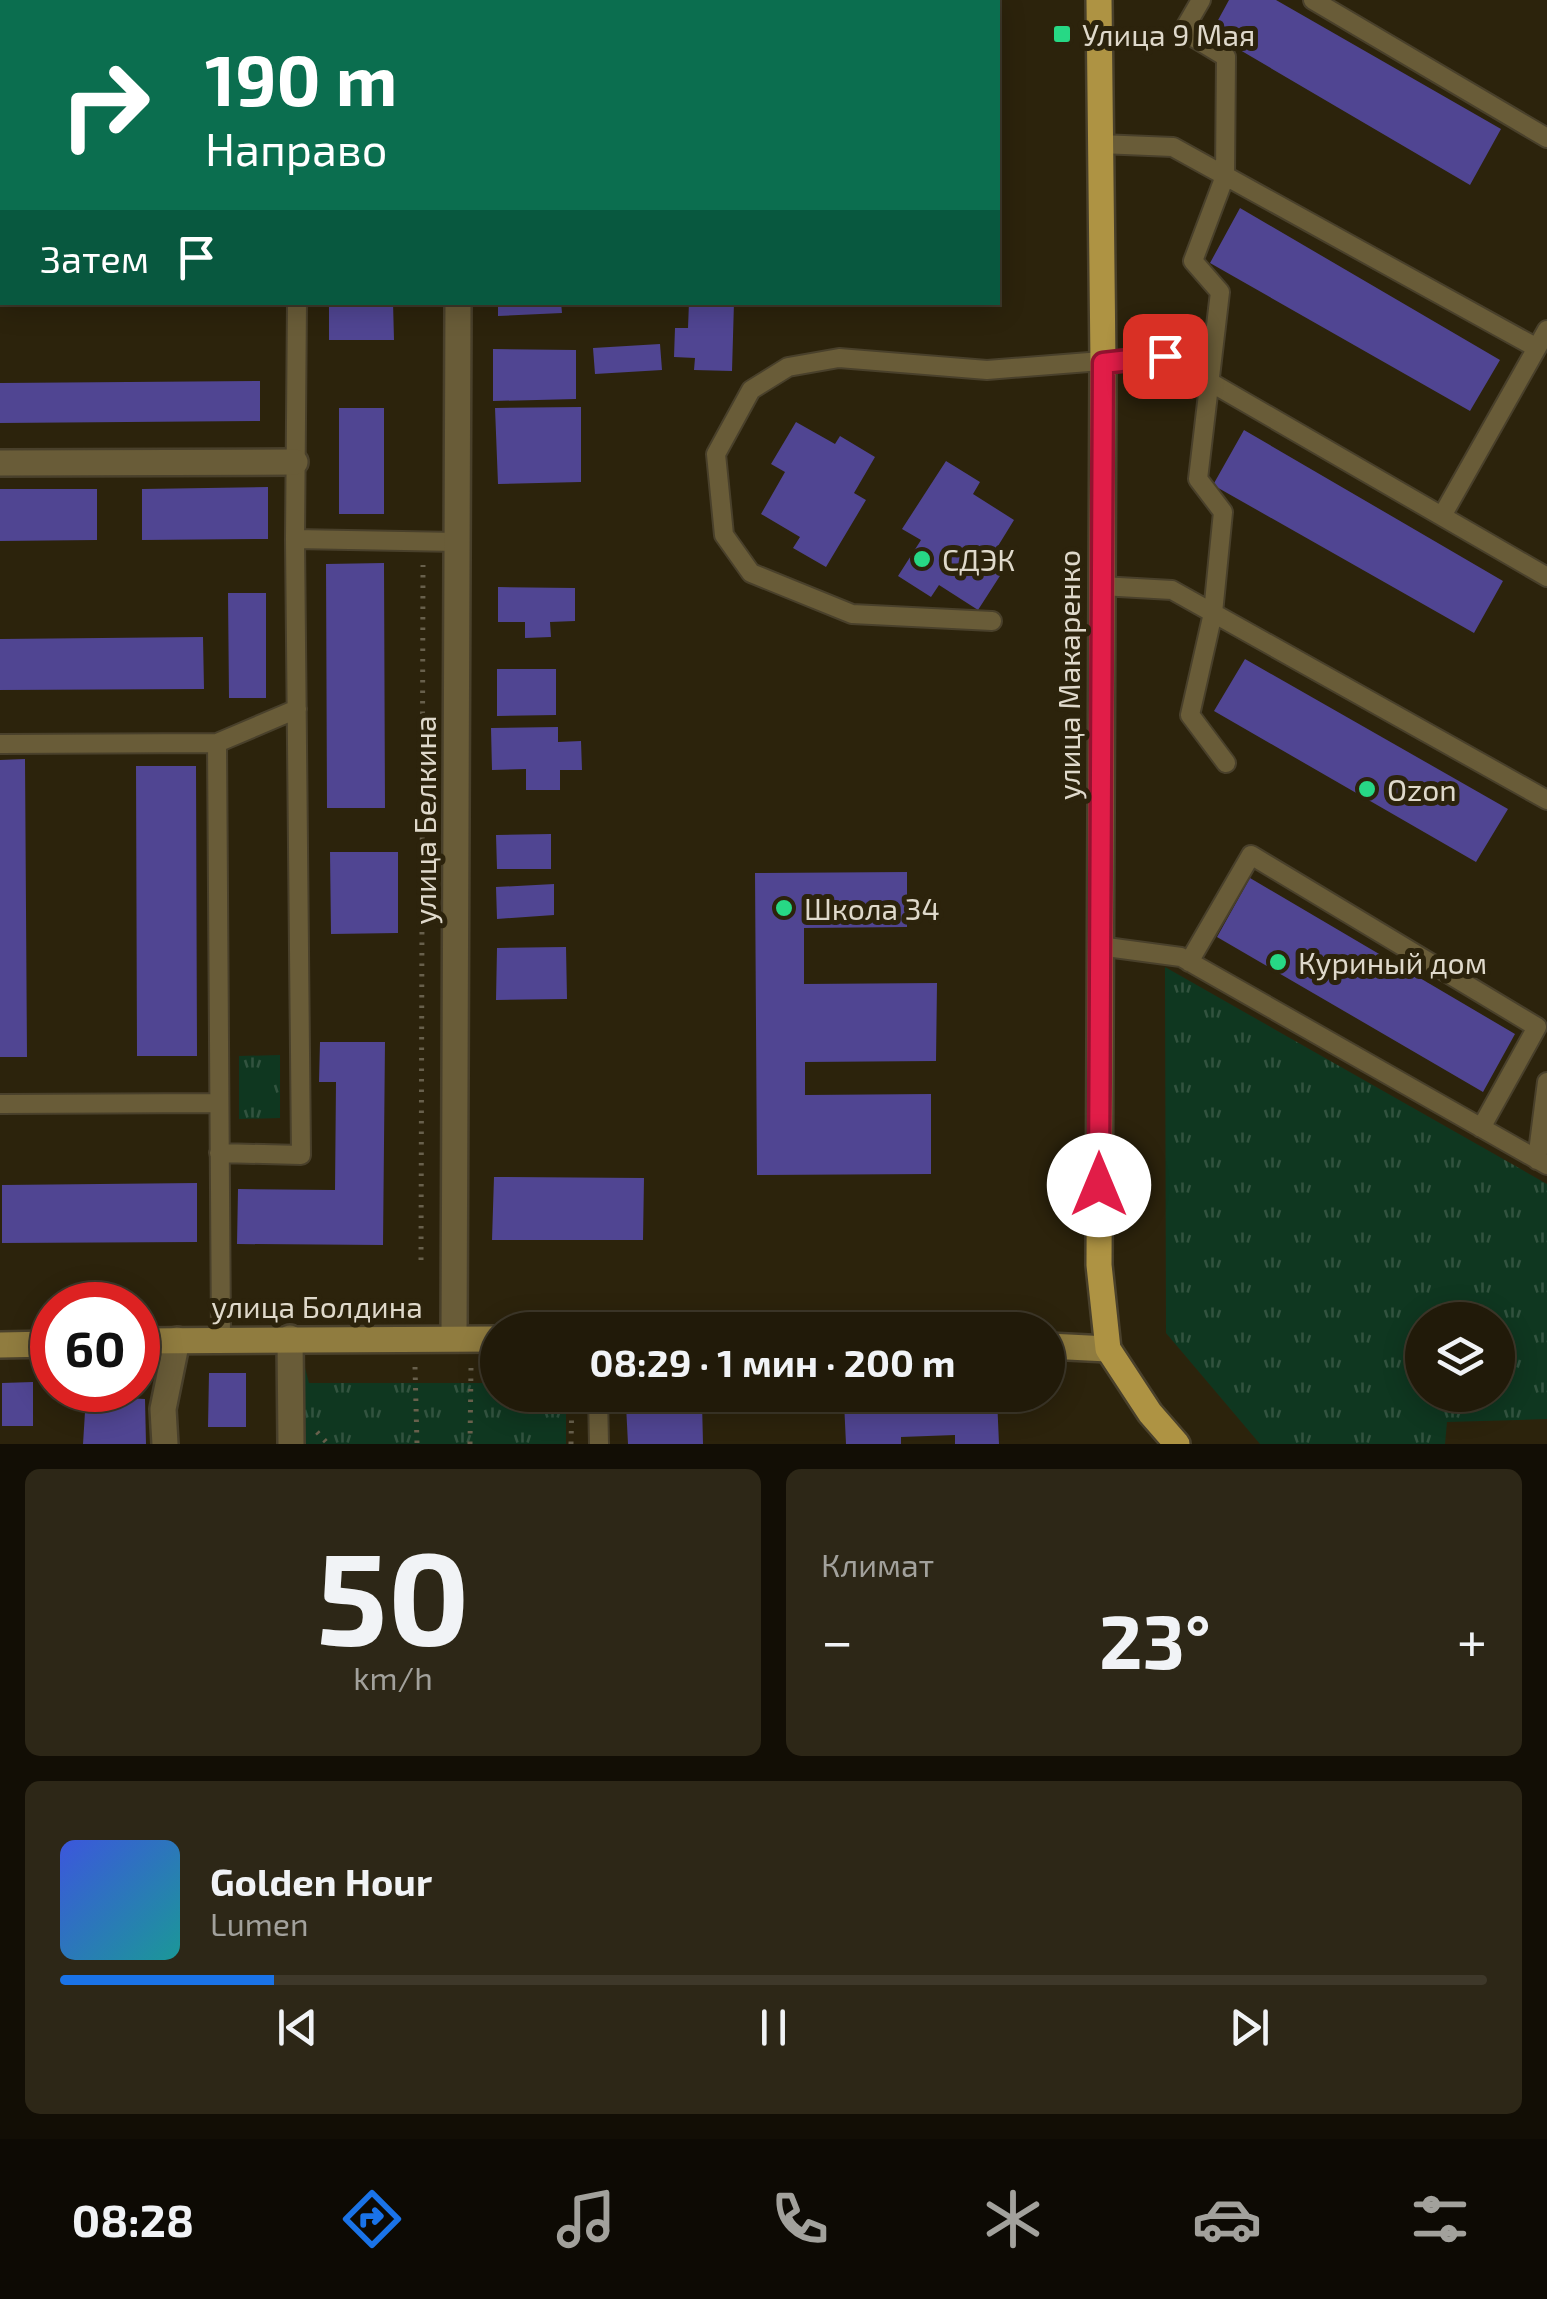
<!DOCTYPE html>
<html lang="ru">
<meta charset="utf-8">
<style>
body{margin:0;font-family:"Exo 2",sans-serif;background:#2d2717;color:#f1f3f6;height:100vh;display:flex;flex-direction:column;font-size:38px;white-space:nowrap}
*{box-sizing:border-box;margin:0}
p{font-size:32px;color:#a2a19c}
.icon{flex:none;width:55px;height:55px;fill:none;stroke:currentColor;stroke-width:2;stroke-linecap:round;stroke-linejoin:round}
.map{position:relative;height:1444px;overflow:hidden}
.panel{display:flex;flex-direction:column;gap:25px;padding:25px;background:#120e05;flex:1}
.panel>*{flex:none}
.banner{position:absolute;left:0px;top:0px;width:1000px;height:305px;box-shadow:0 5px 25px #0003,0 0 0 2px #3e382a;background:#0b6e4f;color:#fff;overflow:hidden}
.fabs{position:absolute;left:1405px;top:1302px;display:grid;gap:20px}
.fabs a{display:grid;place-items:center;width:110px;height:110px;border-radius:50%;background:#211a09;box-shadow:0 5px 25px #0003,0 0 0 2px #3e382a;font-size:50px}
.speed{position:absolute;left:30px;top:1282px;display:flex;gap:20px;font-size:50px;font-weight:700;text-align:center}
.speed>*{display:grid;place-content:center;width:130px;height:130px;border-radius:50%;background:#211a09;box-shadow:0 5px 25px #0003,0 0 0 2px #3e382a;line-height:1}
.speed .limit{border:15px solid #d22;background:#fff;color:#111}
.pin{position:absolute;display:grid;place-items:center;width:85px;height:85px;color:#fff;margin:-42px;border-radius:20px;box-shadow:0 5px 15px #0006}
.me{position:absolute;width:110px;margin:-55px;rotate:0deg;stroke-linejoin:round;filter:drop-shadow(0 0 8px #0008)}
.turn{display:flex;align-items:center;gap:35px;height:210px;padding:0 40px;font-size:45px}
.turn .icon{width:130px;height:130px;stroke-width:2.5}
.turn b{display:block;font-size:70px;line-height:85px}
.then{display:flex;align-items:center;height:95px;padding:0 40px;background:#0003;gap:20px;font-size:38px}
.big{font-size:75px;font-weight:700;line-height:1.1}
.panel .widget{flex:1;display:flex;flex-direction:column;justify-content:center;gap:15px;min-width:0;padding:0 35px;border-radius:15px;background:#2d2717}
.panel .dial{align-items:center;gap:0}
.dial b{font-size:130px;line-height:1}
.song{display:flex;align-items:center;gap:30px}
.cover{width:120px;height:120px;border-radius:15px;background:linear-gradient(135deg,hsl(230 70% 55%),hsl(180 70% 35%))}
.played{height:10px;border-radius:5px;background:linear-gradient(90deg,#1a73e8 15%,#3e382a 15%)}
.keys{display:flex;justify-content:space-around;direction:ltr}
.heat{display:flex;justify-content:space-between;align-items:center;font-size:55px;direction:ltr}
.panel .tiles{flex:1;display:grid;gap:25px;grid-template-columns:1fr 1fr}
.widget:last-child{grid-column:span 2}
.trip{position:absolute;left:480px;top:1312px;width:585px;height:100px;border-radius:50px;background:#211a09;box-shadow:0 5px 25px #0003,0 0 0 2px #3e382a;font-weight:700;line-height:100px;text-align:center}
.tab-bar{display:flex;height:160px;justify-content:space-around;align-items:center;background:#0d0a04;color:#a2a19c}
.tab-bar .icon{width:70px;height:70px}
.tab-bar .active{color:#1a73e8}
.tab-bar b{font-size:45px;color:#f1f3f6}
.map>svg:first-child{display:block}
.grass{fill:url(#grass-tufts);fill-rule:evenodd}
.building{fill:#504592}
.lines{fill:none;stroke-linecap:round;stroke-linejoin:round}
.service-casing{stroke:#49402b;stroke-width:22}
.pedestrian-casing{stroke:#49402b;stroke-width:30}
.minor-casing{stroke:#49402b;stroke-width:30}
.secondary-casing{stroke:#49402b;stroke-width:30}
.primary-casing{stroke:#49402b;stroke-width:30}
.path{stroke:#68604c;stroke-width:5;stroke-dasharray:2.5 8;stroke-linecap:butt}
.service{stroke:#695c38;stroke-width:18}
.pedestrian{stroke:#695c38;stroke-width:25}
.minor{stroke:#695c38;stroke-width:25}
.secondary{stroke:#907c3f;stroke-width:25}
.primary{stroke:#ae9343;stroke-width:25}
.route-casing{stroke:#92132f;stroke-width:25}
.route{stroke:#e11d48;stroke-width:18}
.poi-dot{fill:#27d885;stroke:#2c230c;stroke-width:4}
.labels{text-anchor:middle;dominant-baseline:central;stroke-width:10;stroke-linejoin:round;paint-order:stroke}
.poi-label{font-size:30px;fill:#dfd9cb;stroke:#2c230c;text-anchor:start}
.street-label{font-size:30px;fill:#dfd9cb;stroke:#2c230c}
</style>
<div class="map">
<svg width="1547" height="1444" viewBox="0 0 1547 1444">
<defs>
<pattern id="grass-tufts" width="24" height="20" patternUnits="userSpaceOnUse" patternTransform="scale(2.5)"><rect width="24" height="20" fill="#0f3720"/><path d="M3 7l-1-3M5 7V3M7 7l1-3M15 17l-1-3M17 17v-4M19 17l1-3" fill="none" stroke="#32533f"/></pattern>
</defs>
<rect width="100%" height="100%" fill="#2c230c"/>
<path class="grass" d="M1165,967L1547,1184V1419L1447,1422L1445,1444H1260L1166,1333ZM1422,1320H1498V1395H1422Z
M280,1055V1118L239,1119V1056Z
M303,1360L309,1383H497L498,1395H566V1444H304Z"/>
<path class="building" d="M1229,0H1276L1501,129L1470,185L1211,33Z
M1240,208L1500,360L1470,411L1210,263Z
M329,302H393L394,340H329Z
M498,302H561L562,313L498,316Z
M689,302H734L732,371L694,370L695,358L674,357L675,328H688Z
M660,344L662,370L595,374L593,348Z
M493,349L576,350V399L493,401Z
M260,381V421L0,423V383Z
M581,407V482L498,484L495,408Z
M339,408H384V514H339Z
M796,422L835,444L840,436L875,457L854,493L866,500L826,567L793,548L800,537L761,514L785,472L771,464Z
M1244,430L1503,581L1474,633L1213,485Z
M946,461L980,482L973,494L1014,520L990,559L1005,568L978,610L939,585L931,597L898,576L921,540L902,529Z
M268,487V539L142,540V489Z
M0,489H97V540L0,541Z
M384,563L385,808H327L326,564Z
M498,587L575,588V621L550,622L551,637L525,638V622H498Z
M228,593H266V698H229Z
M203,637L204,689L0,690V639Z
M1245,659L1508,809L1476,862L1214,711Z
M497,669H556V715L497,716Z
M558,727V742L581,741L582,770H560V790H526V769L492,770L491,728Z
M25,759L27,1057H0V760Z
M136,766H196L197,1056H137Z
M551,834V869H497L496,835Z
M330,852H398V933L331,934Z
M907,872V927L804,928V984L937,983L936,1061L805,1062V1095L931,1094V1174L757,1175L755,873Z
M1250,878L1515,1034L1483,1092L1217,937Z
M554,884V915L497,919L496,887Z
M566,947L567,999L496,1000L497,948Z
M320,1042H385L383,1245L237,1244L238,1189L335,1190L336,1082H319Z
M494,1177L644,1178L643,1240H492Z
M197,1183V1242L2,1243V1185Z
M209,1373H246V1427H208Z
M33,1382V1426H2V1383Z
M86,1396L145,1399L146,1444H83Z
M997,1398L999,1444H955V1435L901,1437V1444H846L844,1402Z
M702,1402L703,1444H628L626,1405Z"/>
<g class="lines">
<defs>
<path id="service" d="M85,0L88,2
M1201,0L1183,31L1226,57L1225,176L1193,261L1220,292L1198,479L1223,512L1213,613L1190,715L1226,763
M1313,0L1547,138
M301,2V0
M1100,144L1173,147L1537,348
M1442,516L1547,330
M295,539L457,542
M1101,586L1172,590L1547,800
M992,621L852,614L751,573L724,535L716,454L751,390L788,367L839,358L987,370L1165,356L1547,577
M217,743L297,709
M0,744L217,743L221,1339
M1099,946L1181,957L1547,1165
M1189,962L1251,855L1537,1027L1481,1128
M0,1104L219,1103
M219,1153L301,1155L295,539L297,302
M1537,1160L1547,1082
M598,1395L599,1444"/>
<path id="pedestrian" d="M0,463L295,462"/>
<path id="minor" d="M460,2V0
M290,1338L291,1444
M454,1338L458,302
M165,1444L163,1409L177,1340"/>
<path id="secondary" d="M138,1341L498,1339
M0,1345L52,1344
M1048,1346L1108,1349"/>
<path id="primary" d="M1099,0L1103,363L1099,1265L1108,1349L1150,1413L1177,1444"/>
</defs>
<use href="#service" class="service-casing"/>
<use href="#pedestrian" class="pedestrian-casing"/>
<use href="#minor" class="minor-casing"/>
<use href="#secondary" class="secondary-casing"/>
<use href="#primary" class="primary-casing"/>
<path class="path" d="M421,1260L423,565
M415,1367L417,1444
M317,1432L328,1444
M470,1444L471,1367
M571,1444L572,1397"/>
<use href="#service" class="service"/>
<use href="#pedestrian" class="pedestrian"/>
<use href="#minor" class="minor"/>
<use href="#secondary" class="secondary"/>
<use href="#primary" class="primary"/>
</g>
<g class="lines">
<defs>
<path id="route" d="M1099,1185L1103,363L1165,356"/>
</defs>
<use href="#route" class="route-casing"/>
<use href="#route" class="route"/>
</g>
<g class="poi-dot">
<rect x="1052" y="24" width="20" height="20" rx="5"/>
<circle cx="922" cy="559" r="10"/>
<circle cx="1367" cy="789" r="10"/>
<circle cx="784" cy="908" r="10"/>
<circle cx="1278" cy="962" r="10"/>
</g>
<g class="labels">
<g class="poi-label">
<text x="1082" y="34">Улица 9 Мая</text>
<text x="942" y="559">СДЭК</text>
<text x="1387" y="789">Ozon</text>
<text x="804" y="908">Школа 34</text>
<text x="1298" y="962">Куриный дом</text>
</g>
<g class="street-label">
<text transform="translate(1068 675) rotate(-90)">улица Макаренко</text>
<text transform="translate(424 820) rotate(-90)">улица Белкина</text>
<text x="317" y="1306">улица Болдина</text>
</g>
</g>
</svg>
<div class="fabs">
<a><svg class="icon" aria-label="layers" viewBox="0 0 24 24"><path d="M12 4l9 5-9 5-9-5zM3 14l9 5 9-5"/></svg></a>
</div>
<div class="speed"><div class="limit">60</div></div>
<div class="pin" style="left:1165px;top:356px;background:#d93025"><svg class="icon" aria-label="arrive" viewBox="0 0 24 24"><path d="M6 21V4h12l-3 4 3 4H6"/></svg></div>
<svg class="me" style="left:1099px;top:1185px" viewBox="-20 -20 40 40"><circle r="19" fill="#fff"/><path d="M0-13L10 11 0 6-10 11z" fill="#e11d48"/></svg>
<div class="trip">08:29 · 1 мин · 200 m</div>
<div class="banner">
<div class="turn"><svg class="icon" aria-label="right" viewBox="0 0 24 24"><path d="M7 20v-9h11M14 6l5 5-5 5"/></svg><div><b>190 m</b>Направо</div></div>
<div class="then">Затем<svg class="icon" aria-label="arrive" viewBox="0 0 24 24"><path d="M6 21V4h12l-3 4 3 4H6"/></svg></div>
</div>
</div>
<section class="panel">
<div class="tiles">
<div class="widget dial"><b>50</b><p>km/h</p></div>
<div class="widget"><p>Климат</p>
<div class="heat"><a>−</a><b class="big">23°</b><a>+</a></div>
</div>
<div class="widget">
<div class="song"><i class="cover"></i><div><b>Golden Hour</b><p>Lumen</p></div></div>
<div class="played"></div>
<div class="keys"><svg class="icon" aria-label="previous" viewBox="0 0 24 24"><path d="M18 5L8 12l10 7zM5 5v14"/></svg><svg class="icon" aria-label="pause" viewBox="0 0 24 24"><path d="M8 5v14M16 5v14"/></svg><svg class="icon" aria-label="next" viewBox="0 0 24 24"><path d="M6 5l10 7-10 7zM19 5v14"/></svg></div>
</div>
</div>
</section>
<nav class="tab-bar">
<b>08:28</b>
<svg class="icon active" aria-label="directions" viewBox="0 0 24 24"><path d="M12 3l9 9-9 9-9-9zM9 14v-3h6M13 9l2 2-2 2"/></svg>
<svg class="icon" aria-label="music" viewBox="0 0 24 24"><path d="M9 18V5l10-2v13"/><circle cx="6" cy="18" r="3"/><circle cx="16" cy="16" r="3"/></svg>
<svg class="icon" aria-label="phone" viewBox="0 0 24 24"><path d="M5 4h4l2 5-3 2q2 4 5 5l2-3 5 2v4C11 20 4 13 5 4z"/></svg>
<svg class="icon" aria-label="climate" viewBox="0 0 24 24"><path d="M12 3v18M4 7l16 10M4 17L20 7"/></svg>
<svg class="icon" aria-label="car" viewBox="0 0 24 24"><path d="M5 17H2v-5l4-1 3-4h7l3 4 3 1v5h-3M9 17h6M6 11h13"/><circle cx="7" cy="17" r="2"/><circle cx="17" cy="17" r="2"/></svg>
<svg class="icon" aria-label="filters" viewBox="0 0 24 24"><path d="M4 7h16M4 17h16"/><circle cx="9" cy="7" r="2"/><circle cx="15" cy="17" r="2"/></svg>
</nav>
